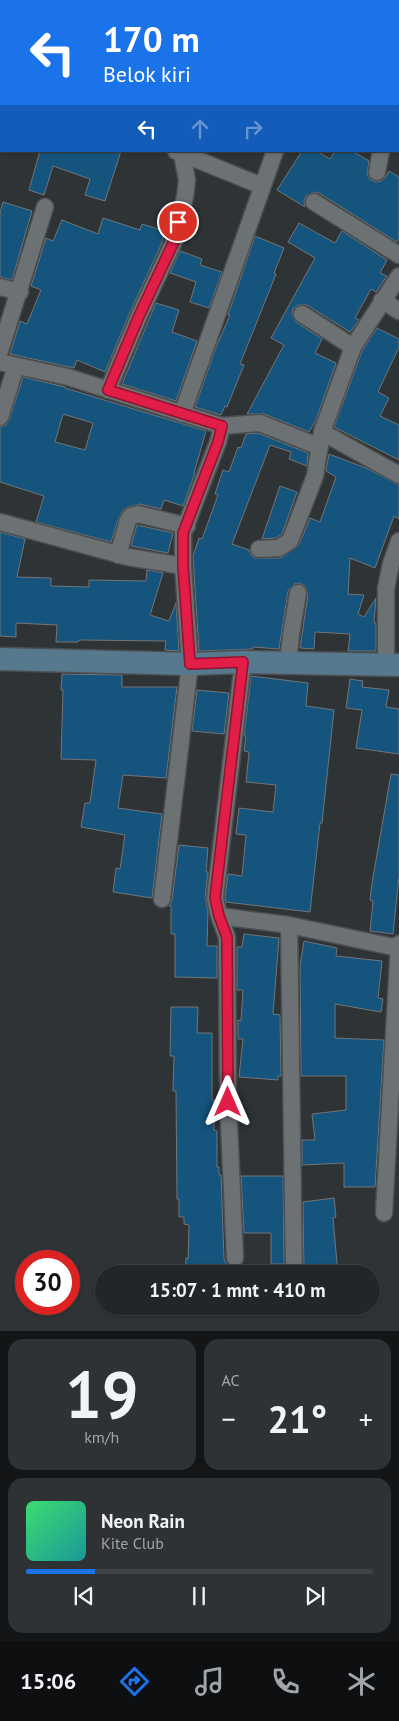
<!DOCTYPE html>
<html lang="id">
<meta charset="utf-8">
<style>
body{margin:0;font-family:"PT Sans",sans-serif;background:#2e3234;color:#f1f3f6;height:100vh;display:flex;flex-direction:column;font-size:19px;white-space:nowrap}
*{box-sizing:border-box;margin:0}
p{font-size:16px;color:#a2a5a8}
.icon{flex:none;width:28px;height:28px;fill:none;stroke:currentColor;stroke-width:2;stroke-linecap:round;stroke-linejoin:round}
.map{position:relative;height:1331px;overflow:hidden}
.details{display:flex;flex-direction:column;gap:8px;padding:8px;background:#131516;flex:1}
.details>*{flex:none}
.top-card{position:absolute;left:0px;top:0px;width:400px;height:152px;box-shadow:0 1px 4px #0004,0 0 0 1px #3f4345;background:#1a73e8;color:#fff;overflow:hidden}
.speed{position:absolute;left:15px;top:1250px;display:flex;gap:10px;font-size:25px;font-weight:700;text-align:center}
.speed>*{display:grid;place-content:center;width:65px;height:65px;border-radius:50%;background:#222628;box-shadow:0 1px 4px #0004,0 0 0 1px #3f4345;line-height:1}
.speed .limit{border:8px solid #d22;background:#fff;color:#111}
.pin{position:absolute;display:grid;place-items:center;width:42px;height:42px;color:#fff;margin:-21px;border:2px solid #fff;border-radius:50%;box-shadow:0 1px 5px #0007}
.me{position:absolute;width:55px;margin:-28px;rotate:0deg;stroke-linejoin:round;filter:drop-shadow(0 0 4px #0008)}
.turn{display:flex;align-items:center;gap:18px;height:105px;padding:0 20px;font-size:22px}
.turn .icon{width:65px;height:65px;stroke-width:2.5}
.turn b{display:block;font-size:35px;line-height:42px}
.lanes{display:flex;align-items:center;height:48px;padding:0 20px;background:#0003;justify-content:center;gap:25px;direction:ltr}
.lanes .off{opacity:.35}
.big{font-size:38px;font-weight:700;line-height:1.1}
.details .widget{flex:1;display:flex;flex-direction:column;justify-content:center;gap:8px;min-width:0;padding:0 18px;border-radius:15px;background:#2e3234}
.details .dial{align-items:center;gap:0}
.dial b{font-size:65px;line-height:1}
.song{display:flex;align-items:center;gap:15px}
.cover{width:60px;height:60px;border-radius:8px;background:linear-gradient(135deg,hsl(140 70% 55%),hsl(180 70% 35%))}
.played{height:5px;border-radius:2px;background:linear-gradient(90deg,#1a73e8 20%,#3f4345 20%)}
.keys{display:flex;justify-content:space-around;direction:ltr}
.heat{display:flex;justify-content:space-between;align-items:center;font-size:28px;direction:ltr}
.details .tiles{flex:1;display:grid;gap:8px;grid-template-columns:1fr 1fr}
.widget:last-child{grid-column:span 2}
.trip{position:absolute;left:95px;top:1265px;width:285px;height:50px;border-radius:25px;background:#222628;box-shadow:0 1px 4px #0004,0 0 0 1px #3f4345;font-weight:700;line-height:50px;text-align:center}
.dock{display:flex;height:80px;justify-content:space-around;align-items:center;background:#0e0f10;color:#a2a5a8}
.dock .icon{width:35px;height:35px}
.dock .selected{color:#1a73e8}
.dock b{font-size:22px;color:#f1f3f6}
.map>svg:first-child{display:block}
.building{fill:#15547c;stroke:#71767a;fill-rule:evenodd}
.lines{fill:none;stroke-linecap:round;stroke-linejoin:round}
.street-casing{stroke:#4c4f52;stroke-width:19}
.secondary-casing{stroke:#4c4f52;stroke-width:25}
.street{stroke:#6c7174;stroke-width:16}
.secondary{stroke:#57798e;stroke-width:22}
.route-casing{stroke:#92132f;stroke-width:12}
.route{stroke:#e11d48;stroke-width:9}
</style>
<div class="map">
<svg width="399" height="1331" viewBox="0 0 399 1331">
<rect width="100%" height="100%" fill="#2e3336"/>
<path class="building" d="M40,151H121L105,201L85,195L90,179L53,166L44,195L29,190Z
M302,151H316L330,159L335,151H352L369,161L367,175L371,180L376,182L381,181L385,178L389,171L399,177V239L397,242L319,193L314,192L306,196L304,201L305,207L277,190Z
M3,202L32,211L12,280L0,277V213Z
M103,218L140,230L142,224L165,231L161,245L130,312L105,372L77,360L74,368L10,354L20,321L27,324L41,290L31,286L46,238L53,241L62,220L98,234Z
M299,223L335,243L342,231L387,260L380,273L387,276L376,292L371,289L355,318L359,320L350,332L307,305H298L293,309L292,314L296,322L322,339L315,353L336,363L316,420L309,432L264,414H247L284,345L271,338L315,258L288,242Z
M255,236L284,248L274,273L276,274L240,364L244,365L227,407L225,406L221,415L195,407L216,347L230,315H228Z
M180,251L202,259L200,265L222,272L209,308L190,302L196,282L170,273Z
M156,303L179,310L172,332L197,341L176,401L122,384Z
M377,328L399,339V347L378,392L389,398L380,416L399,425V460L334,427L362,351Z
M23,377L65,387V388L206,431L194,473H195L183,506L164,500L161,509L140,504L128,507L123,510L119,517L111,542L36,522L44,496L0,482V427L6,425L9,420ZM63,414L93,423L85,450L55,442Z
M258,433L308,453L307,466L289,459L291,452L270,445L232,544L249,550L251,555L255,558H280L284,556L299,545L310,518L320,522L336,477L326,471L329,454L366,468L399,485V519L394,516L375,568L350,558L348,594L364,595L358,614L364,617L376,598L374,623H376V651H348L350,634L315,632L314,649L300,648L308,594L305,586L299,583L294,584L288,591L279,649L253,647V649L199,651L193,556L199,538L202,539L218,495L215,494L223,470L229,472L238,447L241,448L246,434Z
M280,486L297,492L282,534L276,538L262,539Z
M137,525L173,533L168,553L131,546Z
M0,532L25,539L17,577L51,578V586L89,587V580L146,581L147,570L163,573L150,615L169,621L176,603L179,651L165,650L166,641L79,640L78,642H56L57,625L16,623V637L0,636Z
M62,674L122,675V687H177L166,778L123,775L118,808L162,814L152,898L113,892L116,868L120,869L125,835L81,827L85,803H90L96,760L61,759L63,690H61Z
M251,676L308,683L306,706L334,710L322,823H320L310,912L226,902L225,897L228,874L242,876L246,835L236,834L239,808L273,812L276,785L246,782L249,752L244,751L246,736H244Z
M350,679L363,681L362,687L389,690L386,707L399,709V754L356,748L362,710L346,708Z
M197,690L229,693L224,734L192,731Z
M391,774L399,775V876L393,934L370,931L373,901L370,900L372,883Z
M179,845L208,848L206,872H208L205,897L208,911L207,946H217V978L175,977V934H171V906H169L172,900Z
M244,934L279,938L273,1014L280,1015L281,1076H278V1080L239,1077L243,1039H238V1020L241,1021L243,990H237V947H242Z
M304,941L337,948L336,956L382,961L378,998L383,999L381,1012L335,1004V1038L384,1040L375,1187H344V1163L302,1165V1140H315L312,1114L346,1110V1076H301L300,965Z
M171,1007H198L197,1033H212V1100H214V1130L217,1131V1167H219V1175H221L224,1259L226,1263V1274H185L186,1258L188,1259L189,1225L184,1224V1217H179V1199H177L176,1091H173L174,1056H170Z
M241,1176H283L284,1264H271V1233H244Z
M334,1198L336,1217L333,1218L338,1274H304L303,1202Z"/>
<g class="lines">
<defs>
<path id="street" d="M312,1V0
M399,60V59
M176,151L262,186
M377,172L381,151
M314,202L399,255
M0,287L20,292
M382,300L399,311
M302,314L353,347
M0,351L45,207
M0,361L4,363L68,377L222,426L260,423L320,447
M108,390L139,316L177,235L178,222L185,197L187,180L182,154
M182,414L275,151
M0,417L16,366
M322,432L399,475
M0,522L128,557L183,566
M259,549L279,548L290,541L315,476L322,432L353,347L399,276
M118,555L128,520L131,516L138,514L187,526
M288,663L291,635L298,593
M386,665V588L391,564L399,541
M162,899L190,664L183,566V533L218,442L222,426
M219,916L289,925L398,948
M289,925L294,1274
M384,1213L399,944
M235,1258L228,1102L227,937L219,916L215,898L243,662"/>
<path id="secondary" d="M0,659L190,664L243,662L399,665"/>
</defs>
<use href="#street" class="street-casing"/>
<use href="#secondary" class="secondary-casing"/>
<use href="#street" class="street"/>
<use href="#secondary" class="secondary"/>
</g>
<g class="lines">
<defs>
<path id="route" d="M178,222L177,235L139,316L108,390L222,426L218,442L183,533V566L190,664L243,662L215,898L219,916L227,937L228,1102"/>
</defs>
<use href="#route" class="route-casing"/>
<use href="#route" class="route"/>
</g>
</svg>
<div class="speed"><div class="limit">30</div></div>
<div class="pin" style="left:178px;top:222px;background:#d93025"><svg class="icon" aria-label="arrive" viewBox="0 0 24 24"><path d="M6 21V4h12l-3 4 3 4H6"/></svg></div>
<svg class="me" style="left:228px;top:1102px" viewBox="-20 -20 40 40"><path d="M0-17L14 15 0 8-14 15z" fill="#e11d48" stroke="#fff" stroke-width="4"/></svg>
<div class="trip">15:07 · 1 mnt · 410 m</div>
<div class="top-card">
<div class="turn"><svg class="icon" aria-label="left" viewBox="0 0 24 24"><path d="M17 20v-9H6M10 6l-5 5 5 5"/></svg><div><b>170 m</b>Belok kiri</div></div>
<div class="lanes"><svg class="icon" aria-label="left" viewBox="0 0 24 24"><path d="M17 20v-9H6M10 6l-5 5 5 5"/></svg><svg class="icon off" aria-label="ahead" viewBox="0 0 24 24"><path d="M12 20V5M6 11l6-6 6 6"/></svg><svg class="icon off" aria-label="right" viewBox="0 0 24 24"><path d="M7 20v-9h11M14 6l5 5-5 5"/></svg></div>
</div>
</div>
<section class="details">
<div class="tiles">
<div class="widget dial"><b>19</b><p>km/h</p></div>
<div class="widget"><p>AC</p>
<div class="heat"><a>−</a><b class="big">21°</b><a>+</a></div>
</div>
<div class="widget">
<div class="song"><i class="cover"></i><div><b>Neon Rain</b><p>Kite Club</p></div></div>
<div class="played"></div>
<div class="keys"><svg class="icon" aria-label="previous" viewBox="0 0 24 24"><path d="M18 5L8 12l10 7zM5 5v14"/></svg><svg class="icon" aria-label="pause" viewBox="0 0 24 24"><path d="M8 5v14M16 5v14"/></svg><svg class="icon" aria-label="next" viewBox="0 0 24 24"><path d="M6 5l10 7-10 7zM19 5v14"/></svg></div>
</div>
</div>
</section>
<nav class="dock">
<b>15:06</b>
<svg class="icon selected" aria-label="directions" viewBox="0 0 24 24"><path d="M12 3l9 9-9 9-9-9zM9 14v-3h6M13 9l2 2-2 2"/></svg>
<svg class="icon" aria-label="music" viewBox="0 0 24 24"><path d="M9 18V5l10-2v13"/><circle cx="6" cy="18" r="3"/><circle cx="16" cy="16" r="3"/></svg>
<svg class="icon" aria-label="phone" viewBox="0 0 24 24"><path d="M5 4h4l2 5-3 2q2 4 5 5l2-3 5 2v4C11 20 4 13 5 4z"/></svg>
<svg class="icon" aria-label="climate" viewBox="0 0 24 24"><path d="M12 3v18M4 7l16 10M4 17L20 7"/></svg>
</nav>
